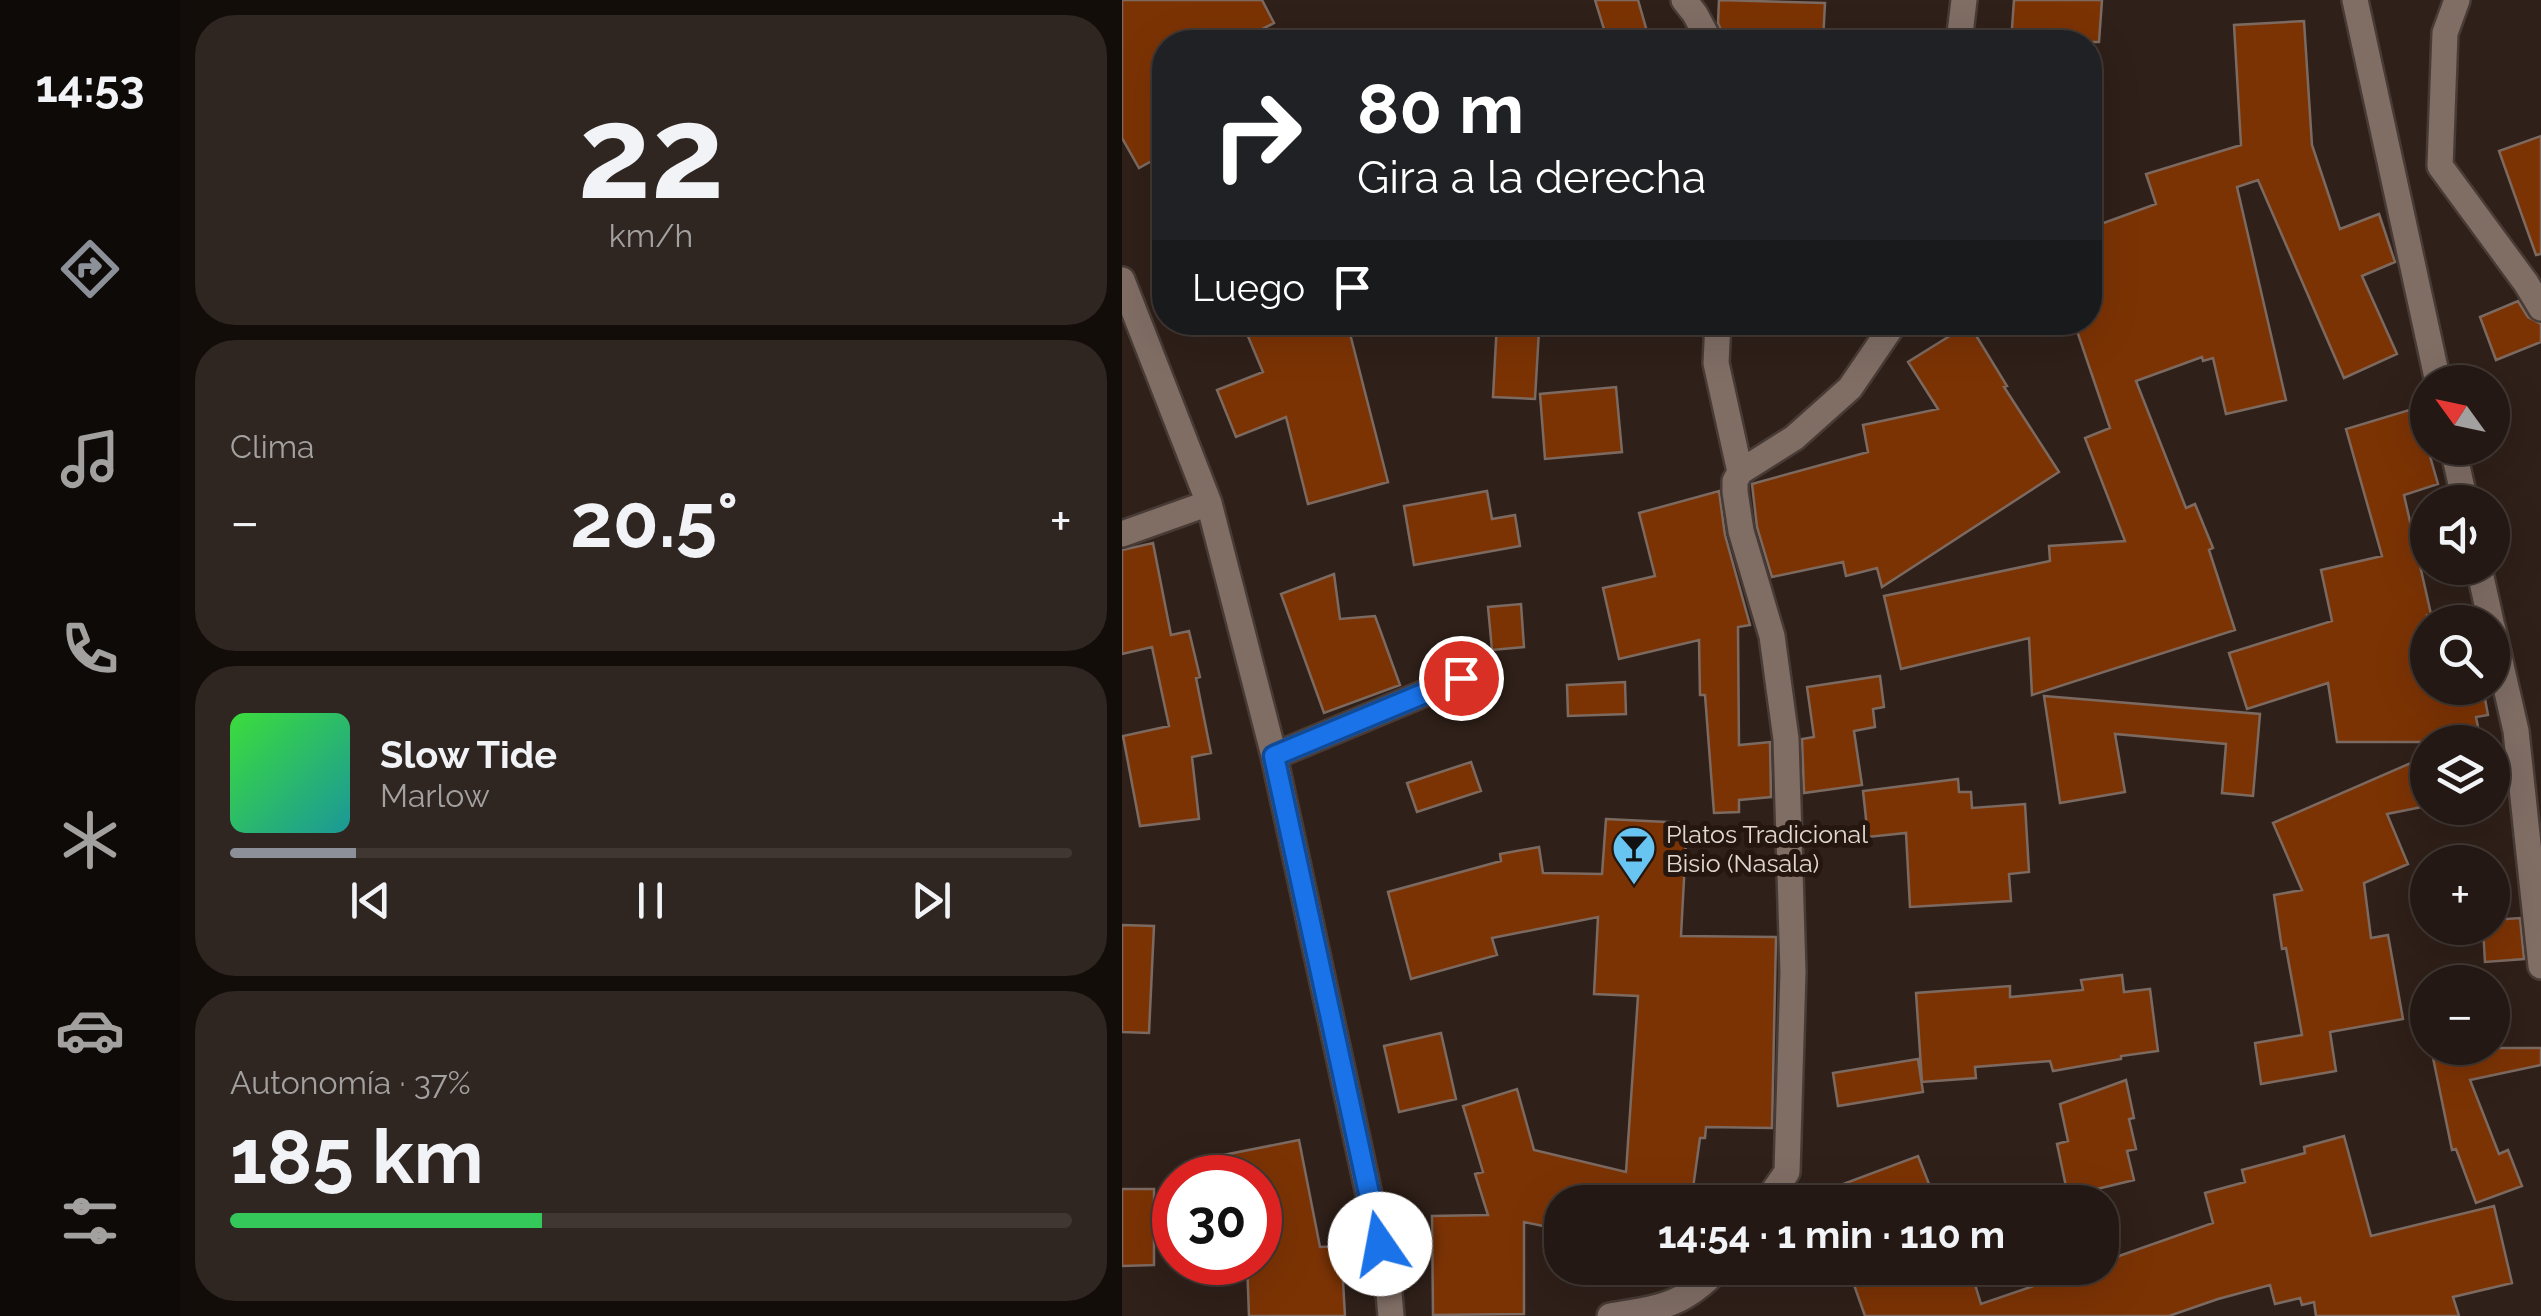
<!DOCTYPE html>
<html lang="es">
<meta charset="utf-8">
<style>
body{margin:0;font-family:Raleway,sans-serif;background:#2f2521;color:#f1f3f6;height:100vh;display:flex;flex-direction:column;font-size:38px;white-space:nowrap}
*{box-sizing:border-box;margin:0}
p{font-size:32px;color:#a3a0a0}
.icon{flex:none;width:55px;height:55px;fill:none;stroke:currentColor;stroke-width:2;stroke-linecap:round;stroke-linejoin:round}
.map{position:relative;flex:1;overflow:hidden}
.sheet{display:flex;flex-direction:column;gap:15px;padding:15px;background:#130d0a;width:942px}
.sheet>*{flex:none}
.banner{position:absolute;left:30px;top:30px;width:950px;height:305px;border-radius:40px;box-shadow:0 10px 40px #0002,0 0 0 2px #403733;background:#202124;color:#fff;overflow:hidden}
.needle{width:65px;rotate:303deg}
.buttons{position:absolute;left:1288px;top:365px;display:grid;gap:20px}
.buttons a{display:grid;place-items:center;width:100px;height:100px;border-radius:50%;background:#231813;box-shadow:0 10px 40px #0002,0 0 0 2px #403733;font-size:50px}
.speed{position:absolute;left:30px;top:1155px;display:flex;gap:20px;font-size:50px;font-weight:700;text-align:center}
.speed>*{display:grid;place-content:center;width:130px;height:130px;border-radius:50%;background:#231813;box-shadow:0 10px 40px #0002,0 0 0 2px #403733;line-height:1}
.speed .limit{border:15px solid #d22;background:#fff;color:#111}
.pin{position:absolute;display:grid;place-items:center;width:85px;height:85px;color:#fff;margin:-42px;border:5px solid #fff;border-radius:50%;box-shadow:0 2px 10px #0007}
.me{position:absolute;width:110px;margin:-55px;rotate:348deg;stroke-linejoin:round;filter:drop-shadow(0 0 8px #0008)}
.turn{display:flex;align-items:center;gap:35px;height:210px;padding:0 40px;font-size:45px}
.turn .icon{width:130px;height:130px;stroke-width:2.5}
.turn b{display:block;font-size:70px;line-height:85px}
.then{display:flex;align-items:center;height:95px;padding:0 40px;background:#0003;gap:20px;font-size:38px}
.big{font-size:75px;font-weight:700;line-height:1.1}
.sheet .tile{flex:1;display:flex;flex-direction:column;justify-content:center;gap:15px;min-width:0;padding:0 35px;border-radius:40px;background:#2f2521}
.sheet .dial{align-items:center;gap:0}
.dial b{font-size:130px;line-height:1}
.song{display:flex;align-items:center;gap:30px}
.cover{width:120px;height:120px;border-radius:15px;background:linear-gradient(135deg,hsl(120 70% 55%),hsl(180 70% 35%))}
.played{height:10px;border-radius:5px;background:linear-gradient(90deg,#8c9099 15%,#403733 15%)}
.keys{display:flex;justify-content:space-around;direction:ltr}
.heat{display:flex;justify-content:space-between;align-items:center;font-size:55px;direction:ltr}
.charge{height:15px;border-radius:8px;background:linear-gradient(90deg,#34c759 37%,#403733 0)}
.trip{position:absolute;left:422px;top:1185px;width:575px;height:100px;border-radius:40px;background:#231813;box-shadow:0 10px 40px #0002,0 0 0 2px #403733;font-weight:700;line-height:100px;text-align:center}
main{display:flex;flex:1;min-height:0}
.tab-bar{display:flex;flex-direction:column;width:180px;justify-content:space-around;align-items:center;background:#0e0a08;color:#a3a0a0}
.tab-bar .icon{width:70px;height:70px}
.tab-bar .on{color:#8c9099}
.tab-bar b{font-size:45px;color:#f1f3f6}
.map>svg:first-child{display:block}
.building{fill:#7c3304;stroke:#7c6a61;stroke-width:2.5}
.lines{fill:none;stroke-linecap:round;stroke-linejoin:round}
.minor-casing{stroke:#483b36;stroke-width:30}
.minor{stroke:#806e65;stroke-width:25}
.route-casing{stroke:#114b97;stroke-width:25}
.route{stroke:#1a73e8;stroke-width:18}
.labels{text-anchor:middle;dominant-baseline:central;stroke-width:10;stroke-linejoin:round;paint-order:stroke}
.poi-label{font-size:25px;fill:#e2d8d3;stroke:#251710;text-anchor:start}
</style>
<main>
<nav class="tab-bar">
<b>14:53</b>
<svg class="icon on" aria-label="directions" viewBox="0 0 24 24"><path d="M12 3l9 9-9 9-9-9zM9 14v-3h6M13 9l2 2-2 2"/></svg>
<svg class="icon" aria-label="music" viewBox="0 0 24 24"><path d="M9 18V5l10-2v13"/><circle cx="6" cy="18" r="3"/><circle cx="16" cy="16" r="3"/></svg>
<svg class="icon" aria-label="phone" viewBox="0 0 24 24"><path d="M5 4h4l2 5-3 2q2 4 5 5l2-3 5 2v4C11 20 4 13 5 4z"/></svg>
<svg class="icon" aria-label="climate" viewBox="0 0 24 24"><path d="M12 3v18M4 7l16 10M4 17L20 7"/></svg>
<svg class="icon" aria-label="car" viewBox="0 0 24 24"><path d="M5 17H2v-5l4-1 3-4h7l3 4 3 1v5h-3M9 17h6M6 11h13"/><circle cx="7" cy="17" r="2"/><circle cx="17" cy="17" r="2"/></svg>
<svg class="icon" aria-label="filters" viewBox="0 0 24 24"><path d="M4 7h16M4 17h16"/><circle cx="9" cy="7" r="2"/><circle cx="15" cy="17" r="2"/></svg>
</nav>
<section class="sheet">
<div class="tile dial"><b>22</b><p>km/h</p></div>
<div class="tile"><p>Clima</p>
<div class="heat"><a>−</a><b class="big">20.5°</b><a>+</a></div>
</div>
<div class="tile">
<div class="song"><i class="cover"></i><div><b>Slow Tide</b><p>Marlow</p></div></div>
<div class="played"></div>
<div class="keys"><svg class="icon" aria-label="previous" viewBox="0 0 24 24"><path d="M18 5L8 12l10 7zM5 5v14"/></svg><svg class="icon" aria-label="pause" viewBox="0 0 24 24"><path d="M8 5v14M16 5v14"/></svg><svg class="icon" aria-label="next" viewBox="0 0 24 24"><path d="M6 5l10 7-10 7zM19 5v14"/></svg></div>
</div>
<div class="tile"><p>Autonomía · 37%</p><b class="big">185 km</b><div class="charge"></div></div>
</section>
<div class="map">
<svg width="1419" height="1316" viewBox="0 0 1419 1316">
<rect width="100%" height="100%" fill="#2f2019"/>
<path class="building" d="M0,0H140L152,23L115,42H42V154L17,168L0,138Z
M473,0H516L528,42H486Z
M597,0L703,3L701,42H604L596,23Z
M892,0H980L977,42H889Z
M1182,21L1190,145L1218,229L1257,214L1273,262L1240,276L1275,354L1222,378L1136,180L1115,187L1164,400L1104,414L1091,358L1081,361L1080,357L1014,381L1064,508L1073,504L1091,548L1087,550L1113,630L910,695L907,638L779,669L762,596L928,561L927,546L1003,541L963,438L988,428L952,322H968V228L1034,204L1024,174L1119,145L1112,25Z
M1419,136V254L1414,255L1377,151Z
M1396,301L1406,317L1419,324V342L1374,360L1358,317Z
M120,322H225L266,482L186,504L164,417L114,437L95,390L141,372Z
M375,322H406L408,330H417L413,399L371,397Z
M847,324L885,386L882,387L937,472L760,587L755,568L724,576L721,562L650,577L635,527L630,484L746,452L741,425L816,409L786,362Z
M494,387L500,452L423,459L418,394Z
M1294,408L1316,484L1282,495L1309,614L1305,615V688H1361L1366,715L1354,717L1359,742H1215L1206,683L1125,709L1107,653L1210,621L1199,570L1260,556L1224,429Z
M365,491L370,519L393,515L398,546L292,565L282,506Z
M597,491L603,535L628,625L616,627L617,745L648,742L649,797L617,800V812L592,813L583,695H578L577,640L497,659L481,588L533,576L517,513Z
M31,543L49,635L67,631L78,677L74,678L89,753L70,757L77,819L18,826L1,736L47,726L30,647L0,654V550Z
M212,574L218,619L253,616L278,685L202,713L159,594Z
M399,604L402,647L370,650L366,607Z
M758,676L762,707L751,709L753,727L732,731L740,785L682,793L680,739L692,737L685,687Z
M503,682L504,714L446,716L445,685Z
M922,696L1138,714L1131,796L1100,793L1104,744L993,734L1003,792L938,803Z
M1305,756V806L1265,814L1286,864L1242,883L1249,938L1266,935L1281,1019L1208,1032L1214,1071L1139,1084L1133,1043L1180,1035L1164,948L1160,949L1152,895L1180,890L1151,823Z
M349,762L359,791L295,812L285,783Z
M836,779L837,792H849L850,808L903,804L907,872L887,874L889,901L788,907L784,833L746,837L741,791Z
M484,819L565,823L559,936L654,937L650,1128L584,1127L583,1138H578L571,1188L579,1190L577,1202H440V1230L402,1222V1314L311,1315L310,1216L366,1215L353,1174L361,1172L341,1106L395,1089L412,1150L504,1172L516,996L472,994L476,917L370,938L375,955L289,979L266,892L379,861L378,854L417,847L421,873L480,874Z
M1398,918L1402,959L1363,962L1361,928H1370V920Z
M0,925L32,926L27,1033L0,1032Z
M1000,975L1002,992L1028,989L1036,1051L999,1056V1059L931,1071L928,1061L853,1067L854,1078L800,1082L794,993L888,986V997L961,990L959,980Z
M319,1033L334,1099L277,1112L262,1046Z
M1309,1048H1419V1065L1348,1080L1377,1154L1386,1150L1400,1186L1354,1203L1334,1149L1330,1150Z
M796,1059L801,1092L716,1106L711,1073Z
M1004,1080L1012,1118L1007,1119L1014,1149L1005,1151L1012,1180L946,1196L935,1144L946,1141L938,1104Z
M1222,1136L1249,1236L1372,1206L1390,1283L1331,1297L1337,1316H1194L1192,1302L1180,1305L1178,1298L1153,1304L1148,1285L1096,1299L1047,1316H743L726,1268H848L859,1304L964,1268H980V1262L1091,1223L1083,1193L1123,1182L1120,1170L1183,1153L1182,1147Z
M177,1140L198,1247L219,1246L223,1316H127L125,1262H138V1178H68L66,1162Z
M796,1156L809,1189L793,1195L796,1202H682L681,1199Z
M0,1189H32V1265L0,1266Z"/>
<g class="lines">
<defs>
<path id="minor" d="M562,0L573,14L588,42
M1233,0L1316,382
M1335,0L1323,33L1318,166L1404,283L1419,308
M837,42L842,0
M0,280L87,503L152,756L266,1282L269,1316
M596,322L594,363L618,472
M1331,448L1343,502
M0,534L87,503
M1357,568L1369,622
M1370,626L1394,731L1419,966
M152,756L339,678
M644,1202L665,1172L671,972L664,739L650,636L619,531L613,492V481L618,472L672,438L728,388L773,322
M488,1316C540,1307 559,1307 597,1268"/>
</defs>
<use href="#minor" class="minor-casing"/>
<use href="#minor" class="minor"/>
</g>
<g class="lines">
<defs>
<path id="route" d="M258,1244L152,756L339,678"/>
</defs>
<use href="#route" class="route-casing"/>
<use href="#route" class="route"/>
</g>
<defs>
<symbol id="bar-pin" viewBox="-11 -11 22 30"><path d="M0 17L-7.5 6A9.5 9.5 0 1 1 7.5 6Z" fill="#68c4f0" stroke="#251710"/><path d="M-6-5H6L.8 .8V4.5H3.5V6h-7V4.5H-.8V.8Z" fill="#111"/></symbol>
</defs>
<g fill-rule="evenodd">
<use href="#bar-pin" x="487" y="823" width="50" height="68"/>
</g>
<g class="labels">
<g class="poi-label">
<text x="544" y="834">Platos Tradicional<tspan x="544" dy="29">Bisio (Nasala)</tspan></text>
</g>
</g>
</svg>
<div class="buttons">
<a><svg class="needle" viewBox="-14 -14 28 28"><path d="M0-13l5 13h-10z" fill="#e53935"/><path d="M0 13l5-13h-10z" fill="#a3a0a0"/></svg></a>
<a><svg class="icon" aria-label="sound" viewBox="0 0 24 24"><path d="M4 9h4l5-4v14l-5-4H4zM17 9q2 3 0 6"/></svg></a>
<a><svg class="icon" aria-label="search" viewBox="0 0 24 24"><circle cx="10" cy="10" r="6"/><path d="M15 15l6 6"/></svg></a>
<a><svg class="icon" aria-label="layers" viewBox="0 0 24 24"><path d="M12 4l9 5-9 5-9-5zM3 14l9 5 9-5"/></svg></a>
<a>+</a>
<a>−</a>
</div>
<div class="speed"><div class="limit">30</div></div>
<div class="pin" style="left:339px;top:678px;background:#d93025"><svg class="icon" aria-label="arrive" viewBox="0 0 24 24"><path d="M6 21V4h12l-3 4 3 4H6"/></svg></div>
<svg class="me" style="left:258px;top:1244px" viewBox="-20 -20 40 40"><circle r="19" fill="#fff"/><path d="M0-13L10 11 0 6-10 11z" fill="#1a73e8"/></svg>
<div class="trip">14:54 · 1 min · 110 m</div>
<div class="banner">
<div class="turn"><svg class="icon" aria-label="right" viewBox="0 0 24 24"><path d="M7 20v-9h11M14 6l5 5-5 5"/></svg><div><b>80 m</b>Gira a la derecha</div></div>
<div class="then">Luego<svg class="icon" aria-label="arrive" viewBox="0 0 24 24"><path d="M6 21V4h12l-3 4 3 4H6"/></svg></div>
</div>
</div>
</main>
